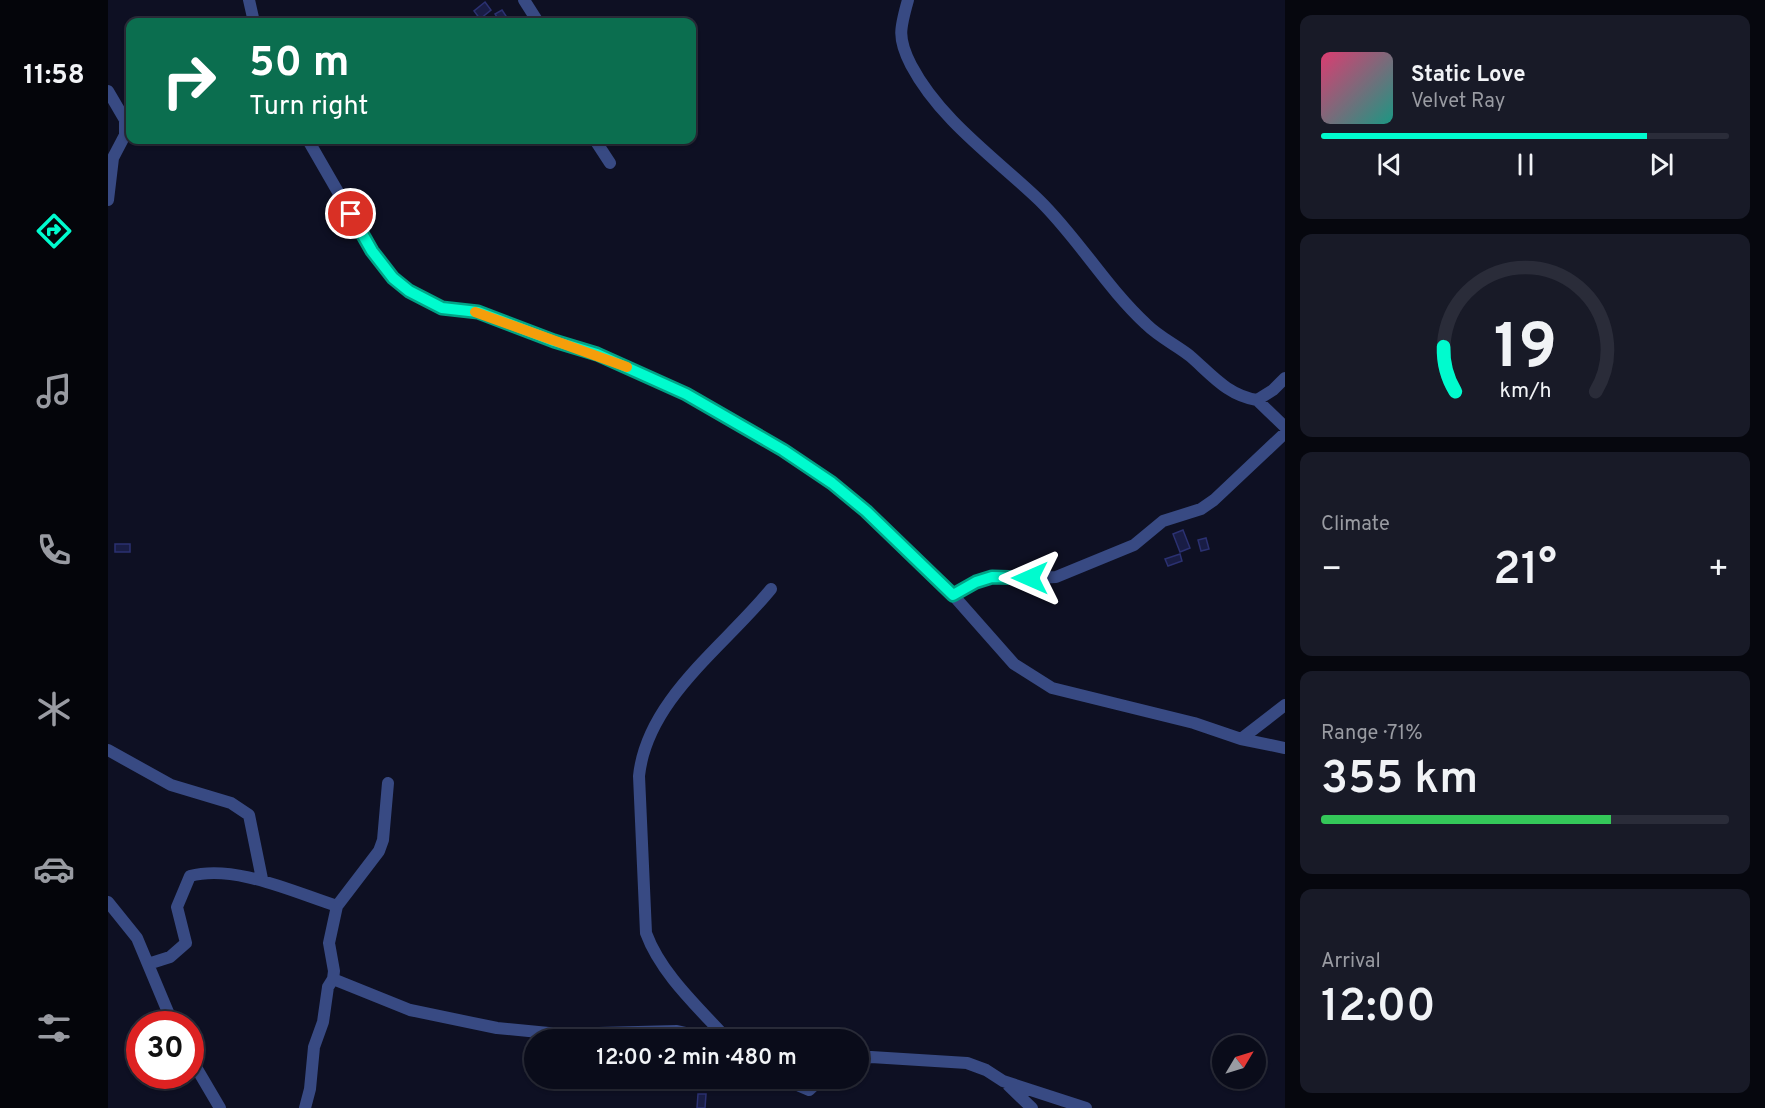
<!DOCTYPE html>
<meta charset="utf-8">
<style>
body{margin:0;font-family:Overpass,sans-serif;background:#181a27;color:#f1f3f6;height:100vh;display:flex;flex-direction:column;font-size:22px;white-space:nowrap}
*{box-sizing:border-box;margin:0}
p{font-size:20px;color:#999ba2}
.icon{flex:none;width:33px;height:33px;fill:none;stroke:currentColor;stroke-width:2;stroke-linecap:round;stroke-linejoin:round}
.map{position:relative;flex:1;overflow:hidden}
.sheet{display:flex;flex-direction:column;gap:15px;padding:15px;background:#06070e;width:480px}
.sheet>*{flex:none}
.banner{position:absolute;left:18px;top:18px;width:570px;height:126px;border-radius:12px;box-shadow:0 2px 4px #0004,0 0 0 2px #2a2c39;background:#0b6e4f;color:#fff;overflow:hidden}
.needle{width:39px;rotate:52deg}
.buttons{position:absolute;left:1104px;top:1035px;display:grid;gap:12px}
.buttons a{display:grid;place-items:center;width:54px;height:54px;border-radius:50%;background:#0a0c1a;box-shadow:0 2px 4px #0004,0 0 0 2px #2a2c39;font-size:30px}
.speed{position:absolute;left:18px;top:1011px;display:flex;gap:12px;font-size:30px;font-weight:700;text-align:center}
.speed>*{display:grid;place-content:center;width:78px;height:78px;border-radius:50%;background:#0a0c1a;box-shadow:0 2px 4px #0004,0 0 0 2px #2a2c39;line-height:1}
.speed .limit{border:9px solid #d22;background:#fff;color:#111}
.pin{position:absolute;display:grid;place-items:center;width:51px;height:51px;color:#fff;margin:-26px;border:3px solid #fff;border-radius:50%;box-shadow:0 2px 6px #0007}
.me{position:absolute;width:66px;margin:-33px;rotate:270deg;stroke-linejoin:round;filter:drop-shadow(0 0 4px #0008)}
.turn{display:flex;align-items:center;gap:21px;height:126px;padding:0 24px;font-size:27px}
.turn .icon{width:78px;height:78px;stroke-width:2.5}
.turn b{display:block;font-size:42px;line-height:51px}
.big{font-size:45px;font-weight:600;line-height:1.1}
.sheet .card{flex:1;display:flex;flex-direction:column;justify-content:center;gap:9px;min-width:0;padding:0 21px;border-radius:12px;background:#181a27}
.sheet .dial{align-items:center;gap:0}
.dial svg{height:156px;overflow:visible;fill:none;stroke:#2a2c39;stroke-width:7;stroke-linecap:round;text-anchor:middle}
.dial text{fill:#f1f3f6;stroke:none}
.song{display:flex;align-items:center;gap:18px}
.cover{width:72px;height:72px;border-radius:9px;background:linear-gradient(135deg,hsl(340 70% 55%),hsl(170 70% 35%))}
.played{height:6px;border-radius:3px;background:linear-gradient(90deg,#00fbce 80%,#2a2c39 80%)}
.keys{display:flex;justify-content:space-around;direction:ltr}
.heat{display:flex;justify-content:space-between;align-items:center;font-size:33px;direction:ltr}
.charge{height:9px;border-radius:4px;background:linear-gradient(90deg,#34c759 71%,#2a2c39 0)}
.trip{position:absolute;left:416px;top:1029px;width:345px;height:60px;border-radius:30px;background:#0a0c1a;box-shadow:0 2px 4px #0004,0 0 0 2px #2a2c39;font-weight:600;line-height:60px;text-align:center}
main{display:flex;flex:1;min-height:0}
.tabs{display:flex;flex-direction:column;width:108px;justify-content:space-around;align-items:center;background:#04050a;color:#999ba2}
.tabs .icon{width:42px;height:42px}
.tabs .on{color:#00fbce}
.tabs b{font-size:27px;color:#f1f3f6}
.map>svg:first-child{display:block}
.building{fill:#191d45;stroke:#2b3171;stroke-width:1.5}
.lines{fill:none;stroke-linecap:round;stroke-linejoin:round}
.street{stroke:#384a83;stroke-width:12}
.route-casing{stroke:#00a386;stroke-width:15}
.route{stroke:#00fbce;stroke-width:10}
.slow{stroke:#f59e0b;stroke-width:10}
</style>
<main>
<nav class="tabs">
<b>11:58</b>
<svg class="icon on" aria-label="directions" viewBox="0 0 24 24"><path d="M12 3l9 9-9 9-9-9zM9 14v-3h6M13 9l2 2-2 2"/></svg>
<svg class="icon" aria-label="music" viewBox="0 0 24 24"><path d="M9 18V5l10-2v13"/><circle cx="6" cy="18" r="3"/><circle cx="16" cy="16" r="3"/></svg>
<svg class="icon" aria-label="phone" viewBox="0 0 24 24"><path d="M5 4h4l2 5-3 2q2 4 5 5l2-3 5 2v4C11 20 4 13 5 4z"/></svg>
<svg class="icon" aria-label="climate" viewBox="0 0 24 24"><path d="M12 3v18M4 7l16 10M4 17L20 7"/></svg>
<svg class="icon" aria-label="car" viewBox="0 0 24 24"><path d="M5 17H2v-5l4-1 3-4h7l3 4 3 1v5h-3M9 17h6M6 11h13"/><circle cx="7" cy="17" r="2"/><circle cx="17" cy="17" r="2"/></svg>
<svg class="icon" aria-label="filters" viewBox="0 0 24 24"><path d="M4 7h16M4 17h16"/><circle cx="9" cy="7" r="2"/><circle cx="15" cy="17" r="2"/></svg>
</nav>
<div class="map">
<svg width="1177" height="1108" viewBox="0 0 1177 1108">
<rect width="100%" height="100%" fill="#0e1023"/>
<path class="building" d="M377,2L383,10L372,19L366,11Z
M394,10L402,22H392L387,14Z
M1075,530L1082,548L1072,552L1065,534Z
M1098,538L1101,549L1093,551L1090,540Z
M7,544H22V552H7Z
M1072,554L1074,561L1060,566L1057,559Z
M590,1094H598L597,1108H589Z"/>
<g class="lines">
<path class="street" d="M141,0L146,22
M416,0L430,22
M800,0C792,28 789,38 803,65C832,120 887,158 931,200C970,238 998,287 1038,324C1051,337 1068,345 1082,356C1104,375 1119,395 1149,400L1165,390L1177,378
M0,91L17,120V135L5,158L0,200
M200,140L264,251L286,278L301,291L334,308L370,312L446,341L489,354L578,394L675,450L724,483L758,511L845,595L906,664L944,688L1086,723L1133,739L1177,748
M487,140L502,163
M1149,400L1177,427
M845,595L869,582L884,577L910,579L948,577L1026,545L1055,521L1093,509L1106,500L1177,433
M1133,739L1177,705
M0,750L63,785L123,803L141,815L154,879
M0,902L29,938L65,1024
M40,964L62,957L78,943L69,907L82,876C127,864 185,892 229,906
M225,979L302,1010L389,1028L451,1034L569,1031L610,1040
M620,1040C591,1008 553,974 538,933L531,776C539,699 617,646 663,589
M82,1057L112,1108
M750,1061L763,1057L859,1063L878,1070L895,1081L978,1108
M673,1078L701,1090L714,1078
M901,1086L924,1108
M197,1108L202,1089L206,1047L215,1022L220,987L225,979L226,971L221,943L229,906L271,851L275,840L280,783"/>
</g>
<g class="lines">
<defs>
<path id="route" d="M243,214L264,251L285,278L301,291L334,308L370,312L446,341L489,354L578,394L675,450L724,483L758,511L845,595L868,582L884,577L922,578"/>
</defs>
<use href="#route" class="route-casing"/>
<use href="#route" class="route"/>
<path class="slow" d="M367,312L519,367"/>
</g>
</svg>
<div class="buttons">
<a><svg class="needle" viewBox="-14 -14 28 28"><path d="M0-13l5 13h-10z" fill="#e53935"/><path d="M0 13l5-13h-10z" fill="#999ba2"/></svg></a>
</div>
<div class="speed"><div class="limit">30</div></div>
<div class="pin" style="left:243px;top:214px;background:#d93025"><svg class="icon" aria-label="arrive" viewBox="0 0 24 24"><path d="M6 21V4h12l-3 4 3 4H6"/></svg></div>
<svg class="me" style="left:922px;top:578px" viewBox="-20 -20 40 40"><path d="M0-17L14 15 0 8-14 15z" fill="#00fbce" stroke="#fff" stroke-width="4"/></svg>
<div class="trip">12:00 · 2 min · 480 m</div>
<div class="banner">
<div class="turn"><svg class="icon" aria-label="right" viewBox="0 0 24 24"><path d="M7 20v-9h11M14 6l5 5-5 5"/></svg><div><b>50 m</b>Turn right</div></div>
</div>
</div>
<section class="sheet">
<div class="card">
<div class="song"><i class="cover"></i><div><b>Static Love</b><p>Velvet Ray</p></div></div>
<div class="played"></div>
<div class="keys"><svg class="icon" aria-label="previous" viewBox="0 0 24 24"><path d="M18 5L8 12l10 7zM5 5v14"/></svg><svg class="icon" aria-label="pause" viewBox="0 0 24 24"><path d="M8 5v14M16 5v14"/></svg><svg class="icon" aria-label="next" viewBox="0 0 24 24"><path d="M6 5l10 7-10 7zM19 5v14"/></svg></div>
</div>
<div class="card dial"><svg viewBox="0 0 100 80">
<path d="M14 69A42 42 0 1 1 86 69"/>
<path d="M14 69A42 42 0 0 1 8 46" stroke="#00fbce"/>
<text x="50" y="56" font-size="32" font-weight="700">19</text>
<text x="50" y="72" font-size="11">km/h</text>
</svg></div>
<div class="card"><p>Climate</p>
<div class="heat"><a>−</a><b class="big">21°</b><a>+</a></div>
</div>
<div class="card"><p>Range · 71%</p><b class="big">355 km</b><div class="charge"></div></div>
<div class="card"><p>Arrival</p><b class="big">12:00</b></div>
</section>
</main>
